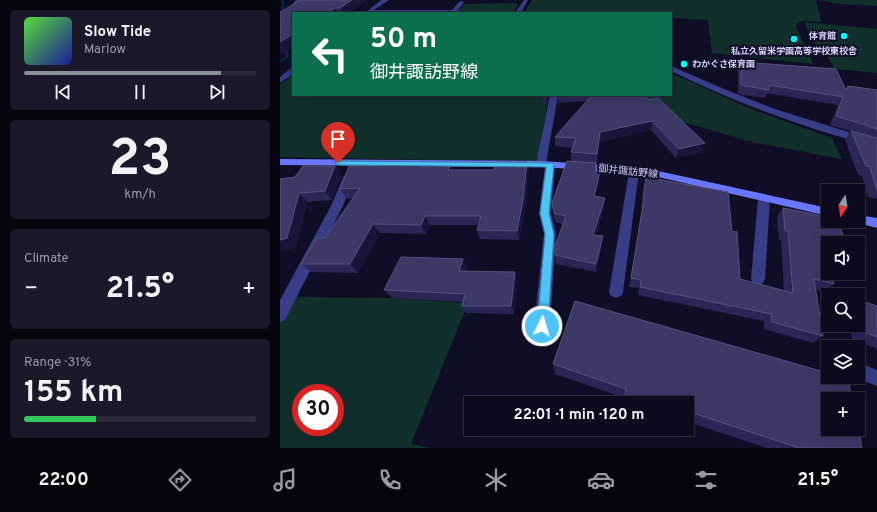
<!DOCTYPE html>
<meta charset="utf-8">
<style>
body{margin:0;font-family:Overpass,"Noto Sans JP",sans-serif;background:#1a1829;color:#f1f3f6;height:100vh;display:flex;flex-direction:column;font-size:15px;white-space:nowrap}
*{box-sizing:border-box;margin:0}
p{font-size:13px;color:#9a9aa3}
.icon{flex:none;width:22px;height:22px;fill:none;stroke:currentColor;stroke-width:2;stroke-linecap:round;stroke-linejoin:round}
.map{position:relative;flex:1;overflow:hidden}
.drawer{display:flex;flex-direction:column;gap:10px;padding:10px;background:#07060f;width:280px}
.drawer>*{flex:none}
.banner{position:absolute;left:12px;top:12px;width:380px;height:84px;border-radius:0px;box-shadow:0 4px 16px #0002,0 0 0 1px #2c2b3b;background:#0b6e4f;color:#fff;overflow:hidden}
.needle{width:26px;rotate:192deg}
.tools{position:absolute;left:541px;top:184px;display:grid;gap:8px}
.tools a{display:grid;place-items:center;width:44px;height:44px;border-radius:0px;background:#0c0a1c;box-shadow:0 4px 16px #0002,0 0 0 1px #2c2b3b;font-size:20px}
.speed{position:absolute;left:12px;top:384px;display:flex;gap:8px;font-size:20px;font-weight:700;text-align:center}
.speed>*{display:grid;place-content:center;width:52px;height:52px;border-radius:50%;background:#0c0a1c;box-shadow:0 4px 16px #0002,0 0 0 1px #2c2b3b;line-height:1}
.speed .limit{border:6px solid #d22;background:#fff;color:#111}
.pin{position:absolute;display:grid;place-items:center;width:34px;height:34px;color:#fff;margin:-41px -17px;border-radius:50% 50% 50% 0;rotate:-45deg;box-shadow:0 0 4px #0007}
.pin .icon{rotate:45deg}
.me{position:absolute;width:44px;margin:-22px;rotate:5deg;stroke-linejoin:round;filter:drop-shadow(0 0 3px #0008)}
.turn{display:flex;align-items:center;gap:14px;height:84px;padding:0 12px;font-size:18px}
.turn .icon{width:52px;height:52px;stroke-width:2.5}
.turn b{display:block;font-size:28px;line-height:34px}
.big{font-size:30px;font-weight:700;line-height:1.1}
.drawer .widget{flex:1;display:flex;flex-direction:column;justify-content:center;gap:6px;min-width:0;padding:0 14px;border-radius:6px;background:#1a1829}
.drawer .dial{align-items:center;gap:0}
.dial b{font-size:52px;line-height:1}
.song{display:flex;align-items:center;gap:12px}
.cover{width:48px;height:48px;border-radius:6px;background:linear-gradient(135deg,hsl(110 70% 55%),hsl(240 70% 35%))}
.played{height:4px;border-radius:2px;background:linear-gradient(90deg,#8c9099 85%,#2c2b3b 85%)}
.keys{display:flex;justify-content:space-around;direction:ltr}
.heat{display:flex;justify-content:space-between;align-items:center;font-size:22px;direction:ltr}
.charge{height:6px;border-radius:3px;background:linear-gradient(90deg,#34c759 31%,#2c2b3b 0)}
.trip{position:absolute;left:184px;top:396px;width:230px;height:40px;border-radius:0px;background:#0c0a1c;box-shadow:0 4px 16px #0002,0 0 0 1px #2c2b3b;font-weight:700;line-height:40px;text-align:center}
.tabs{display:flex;height:64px;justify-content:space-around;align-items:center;background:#05040b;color:#9a9aa3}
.tabs .icon{width:28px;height:28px}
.tabs .current{color:#8c9099}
.tabs b{font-size:18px;color:#f1f3f6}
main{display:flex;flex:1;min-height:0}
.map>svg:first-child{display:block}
.green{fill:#11302c;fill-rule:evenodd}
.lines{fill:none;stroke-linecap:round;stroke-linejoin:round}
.stream{fill:#082445;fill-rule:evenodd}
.lane{fill:#373d87;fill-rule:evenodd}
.street{fill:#373d87;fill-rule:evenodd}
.secondary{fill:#6a76ff;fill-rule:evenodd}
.wall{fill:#2b2655}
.shaded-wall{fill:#18153a}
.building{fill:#3d3967;stroke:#55517f}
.route{fill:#4fc3f7;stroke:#337fa1}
.poi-dot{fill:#00fefd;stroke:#100e26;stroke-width:1.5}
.labels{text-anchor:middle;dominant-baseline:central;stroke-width:4;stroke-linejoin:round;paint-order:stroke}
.far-poi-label{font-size:9px;font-weight:bold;fill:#d4d3ff;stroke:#100e26;text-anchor:end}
.street-label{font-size:10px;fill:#d4d3ff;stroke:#100e26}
</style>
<main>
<section class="drawer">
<div class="widget">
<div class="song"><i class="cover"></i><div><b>Slow Tide</b><p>Marlow</p></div></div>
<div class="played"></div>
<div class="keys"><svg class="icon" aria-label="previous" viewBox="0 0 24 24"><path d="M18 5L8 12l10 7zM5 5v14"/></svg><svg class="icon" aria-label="pause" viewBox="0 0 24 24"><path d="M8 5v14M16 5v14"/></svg><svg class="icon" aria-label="next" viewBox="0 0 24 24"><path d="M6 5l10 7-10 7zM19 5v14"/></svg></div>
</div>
<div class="widget dial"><b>23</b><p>km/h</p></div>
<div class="widget"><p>Climate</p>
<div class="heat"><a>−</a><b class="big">21.5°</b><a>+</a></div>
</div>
<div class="widget"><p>Range · 31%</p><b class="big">155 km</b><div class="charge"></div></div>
</section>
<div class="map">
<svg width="597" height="448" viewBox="0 0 597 448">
<rect width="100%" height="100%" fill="#100e26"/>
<path class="green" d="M252,0H536L541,22L524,21L517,23L516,27L533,64L432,53L428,20L391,18V13H244Z
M539,0H597V6L559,4Z
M184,4L232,3L238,4L233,13H176Z
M524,22L597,29V73L555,69L540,45L534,44Z
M391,73L471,109L552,138L562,159L472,142L379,115L365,95H391Z
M13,75V95H269L257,162L0,157V85Z
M9,297L112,298L188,303L131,444L150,448H0V315ZM21,393H55V427H21Z"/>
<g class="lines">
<path class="stream" d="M2,0H4L5,20L3,21L1,20Z
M5,41L7,42L9,58L0,63V60L5,58L3,42Z"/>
<path class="lane" d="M16,0H21L16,7L17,13L12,14L10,7Z
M101,0H109L94,10H172L180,1L184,2L176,13H85Z
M10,69H13V74L0,83V77Z
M68,175L72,176L73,178L63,206L5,320L0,322V300L51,206L63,178L64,176Z"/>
<path class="street" d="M244,0H248L241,13H235Z
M391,66L444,89L495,109L597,141V147C526,129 456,103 391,71Z
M270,95H278L266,163L270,162L275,165L271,213L276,234L270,326L267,331L262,333L257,331L254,326L264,234L259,213L265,166L261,167L256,164Z
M354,169L359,172L343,292L341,296L336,298L331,296L329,292L349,172Z
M484,194L488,195L490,198L485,279L483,283L478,285L473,283L471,279L478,198L480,195Z
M585,365L597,370V386L579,379V367Z"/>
<path class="secondary" d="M0,159L261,161L323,165L378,171L548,208V216L378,177L323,171L261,167L0,165Z
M578,215L597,218V228L574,222L573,221H578Z"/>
</g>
<path class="wall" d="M22,0H87L69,13H13V47L0,55V12Z
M461,62L566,89L568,86L597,90V199L588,197L582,176L578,175L565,140L571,131L550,125L558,105L487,93L485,98L463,95L458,93V70Z
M262,95H270L267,103L263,104Z
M278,95H365L368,100L422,152L396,158L371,130L319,142L317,163H316V171L320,172L319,181L315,196L324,207L316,235L322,245L316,272L276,264L275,255L283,224L275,222L273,212L272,203L291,161V152L292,148L275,146V137L307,101L278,103Z
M171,163L173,170L249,171L245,209L239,240L200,239L197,230L198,225H150L146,234L100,233L78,273L31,272L21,264L45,238L73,198L67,199L60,189L141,165Z
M55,166L62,175L52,200L27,202L16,247L0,251V179L15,177Z
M366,177L452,231L460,279L504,291L501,240H499L497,217L503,208L565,243H548V251L554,284L544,292L536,290L543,336L533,343L484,329V321L358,295L359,288L349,287L362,208H361Z
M183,259L187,268L186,271L237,280L234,314L186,313L182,306L183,302L112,298L104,290Z
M578,300L597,306V349L572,339L570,325H578Z
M273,364L582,448H487L407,422V403H341L342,397L275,374Z
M342,429H371V431L365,437Z"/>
<path class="shaded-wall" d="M72,0H87L69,13H63L60,8Z
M55,8L57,13H47Z
M13,34V47L0,55V42Z
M266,95H270L267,103Z
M372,121L371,130L319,142L317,163V154L320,132Z
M425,143L422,152L396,158L399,149Z
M247,162L249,171L245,209L239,240L237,231Z
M171,163L174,173L168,170Z
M55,166L62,175L52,200L45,191Z
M320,172L319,181L313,205L314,196Z
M19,193L27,202L16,247L0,251V240Z
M325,198L324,207L313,243V235Z
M145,216L150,225L146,234L141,225Z
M93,224L100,233L78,273L70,264Z
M323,236L322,245L316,272V264Z
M183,259L187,268L183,279L179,271Z
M235,272L237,280L234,314L231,306Z"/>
<path class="building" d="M22,0H72L60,8H55L47,13H13V34L0,42V12Z
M461,62L556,69L566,90L568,86L597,90V129L556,116L563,97L489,85V90L466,86L461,85Z
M312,95H365L368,100L378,98L425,143L399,149L372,121L320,132L317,154L291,152L296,138L275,137Z
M571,131L597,138V188H596L590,167L586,166Z
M287,161L316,163L315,171L320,172L314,196L325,198L313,235L323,236L316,264L275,255V246L286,216L274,213L272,203Z
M247,162L243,200L237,231L197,230L201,216H145L141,225L93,224L70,264H21L37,238H45L80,188L60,189L69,166L141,165L142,163H171L168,170H214L215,163Z
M23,166H55L45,191L19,193L7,238L0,240V179L15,177Z
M366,177L448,192L452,231L457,232L460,279L513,293L508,231H505L503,208L548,217V221H559L565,243H561L545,240L548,253V273H552L554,284L534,279L543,336L492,322L491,314L360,287L361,280L351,278L364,199L363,198Z
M121,257L183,259L179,271L235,272L231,306H182L185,294L104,290Z
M578,300L597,306V337L583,332Z
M295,301L548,373V377H561L568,379L572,399H548V429H578V427L582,448H519L407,411V403H381L375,401L374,403H343L346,389L273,364Z
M365,429H371V431Z"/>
<path class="route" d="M56,161L273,163L274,165L269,213L274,234L268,326L266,330L262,332L258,330L257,326L265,234L260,213L266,167L58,165H56Z"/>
<g class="poi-dot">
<circle cx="564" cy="36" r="4"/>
<circle cx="514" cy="39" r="4"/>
<circle cx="404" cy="64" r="4"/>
</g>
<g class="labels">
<g class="far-poi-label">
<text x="556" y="36">体育館</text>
<text x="514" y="51" text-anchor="middle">私立久留米学園高等学校東校舎</text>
<text x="412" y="64" text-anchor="start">わかぐさ保育園</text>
</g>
<g class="street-label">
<text transform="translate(348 172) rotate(6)">御井諏訪野線</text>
</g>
</g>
</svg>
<div class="tools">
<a><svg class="needle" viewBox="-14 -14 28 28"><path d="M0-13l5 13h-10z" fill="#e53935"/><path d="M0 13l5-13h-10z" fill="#9a9aa3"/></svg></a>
<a><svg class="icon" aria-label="sound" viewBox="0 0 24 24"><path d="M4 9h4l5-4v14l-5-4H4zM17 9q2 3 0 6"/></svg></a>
<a><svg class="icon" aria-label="search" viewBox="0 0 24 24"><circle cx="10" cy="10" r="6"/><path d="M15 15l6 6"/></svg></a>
<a><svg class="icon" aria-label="layers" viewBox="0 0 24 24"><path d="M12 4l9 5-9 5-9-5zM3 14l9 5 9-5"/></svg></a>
<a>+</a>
</div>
<div class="speed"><div class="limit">30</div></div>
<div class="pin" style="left:58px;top:163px;background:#d93025"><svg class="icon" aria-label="arrive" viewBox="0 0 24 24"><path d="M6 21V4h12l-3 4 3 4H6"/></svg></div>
<svg class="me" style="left:262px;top:326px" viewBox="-20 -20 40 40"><circle r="17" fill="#4fc3f7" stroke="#fff" stroke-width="3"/><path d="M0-11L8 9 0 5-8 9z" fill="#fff"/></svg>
<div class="trip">22:01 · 1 min · 120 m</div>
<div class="banner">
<div class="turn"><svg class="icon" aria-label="left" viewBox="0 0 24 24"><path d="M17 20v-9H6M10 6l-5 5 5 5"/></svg><div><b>50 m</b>御井諏訪野線</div></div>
</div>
</div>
</main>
<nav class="tabs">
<b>22:00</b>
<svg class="icon current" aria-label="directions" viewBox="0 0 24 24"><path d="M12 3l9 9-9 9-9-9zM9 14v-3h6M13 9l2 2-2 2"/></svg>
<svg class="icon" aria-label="music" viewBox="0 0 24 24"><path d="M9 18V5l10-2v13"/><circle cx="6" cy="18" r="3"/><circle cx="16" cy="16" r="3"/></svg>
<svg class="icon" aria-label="phone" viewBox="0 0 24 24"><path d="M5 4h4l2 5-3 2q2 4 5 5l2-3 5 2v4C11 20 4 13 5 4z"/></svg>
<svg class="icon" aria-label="climate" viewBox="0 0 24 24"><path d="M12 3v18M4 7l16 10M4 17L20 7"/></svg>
<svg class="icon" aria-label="car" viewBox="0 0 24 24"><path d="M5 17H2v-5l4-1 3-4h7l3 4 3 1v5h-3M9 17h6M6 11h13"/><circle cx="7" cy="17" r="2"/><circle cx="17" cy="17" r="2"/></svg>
<svg class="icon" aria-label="filters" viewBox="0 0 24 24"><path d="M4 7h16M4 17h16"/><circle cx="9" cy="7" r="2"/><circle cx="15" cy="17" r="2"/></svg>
<b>21.5°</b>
</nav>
